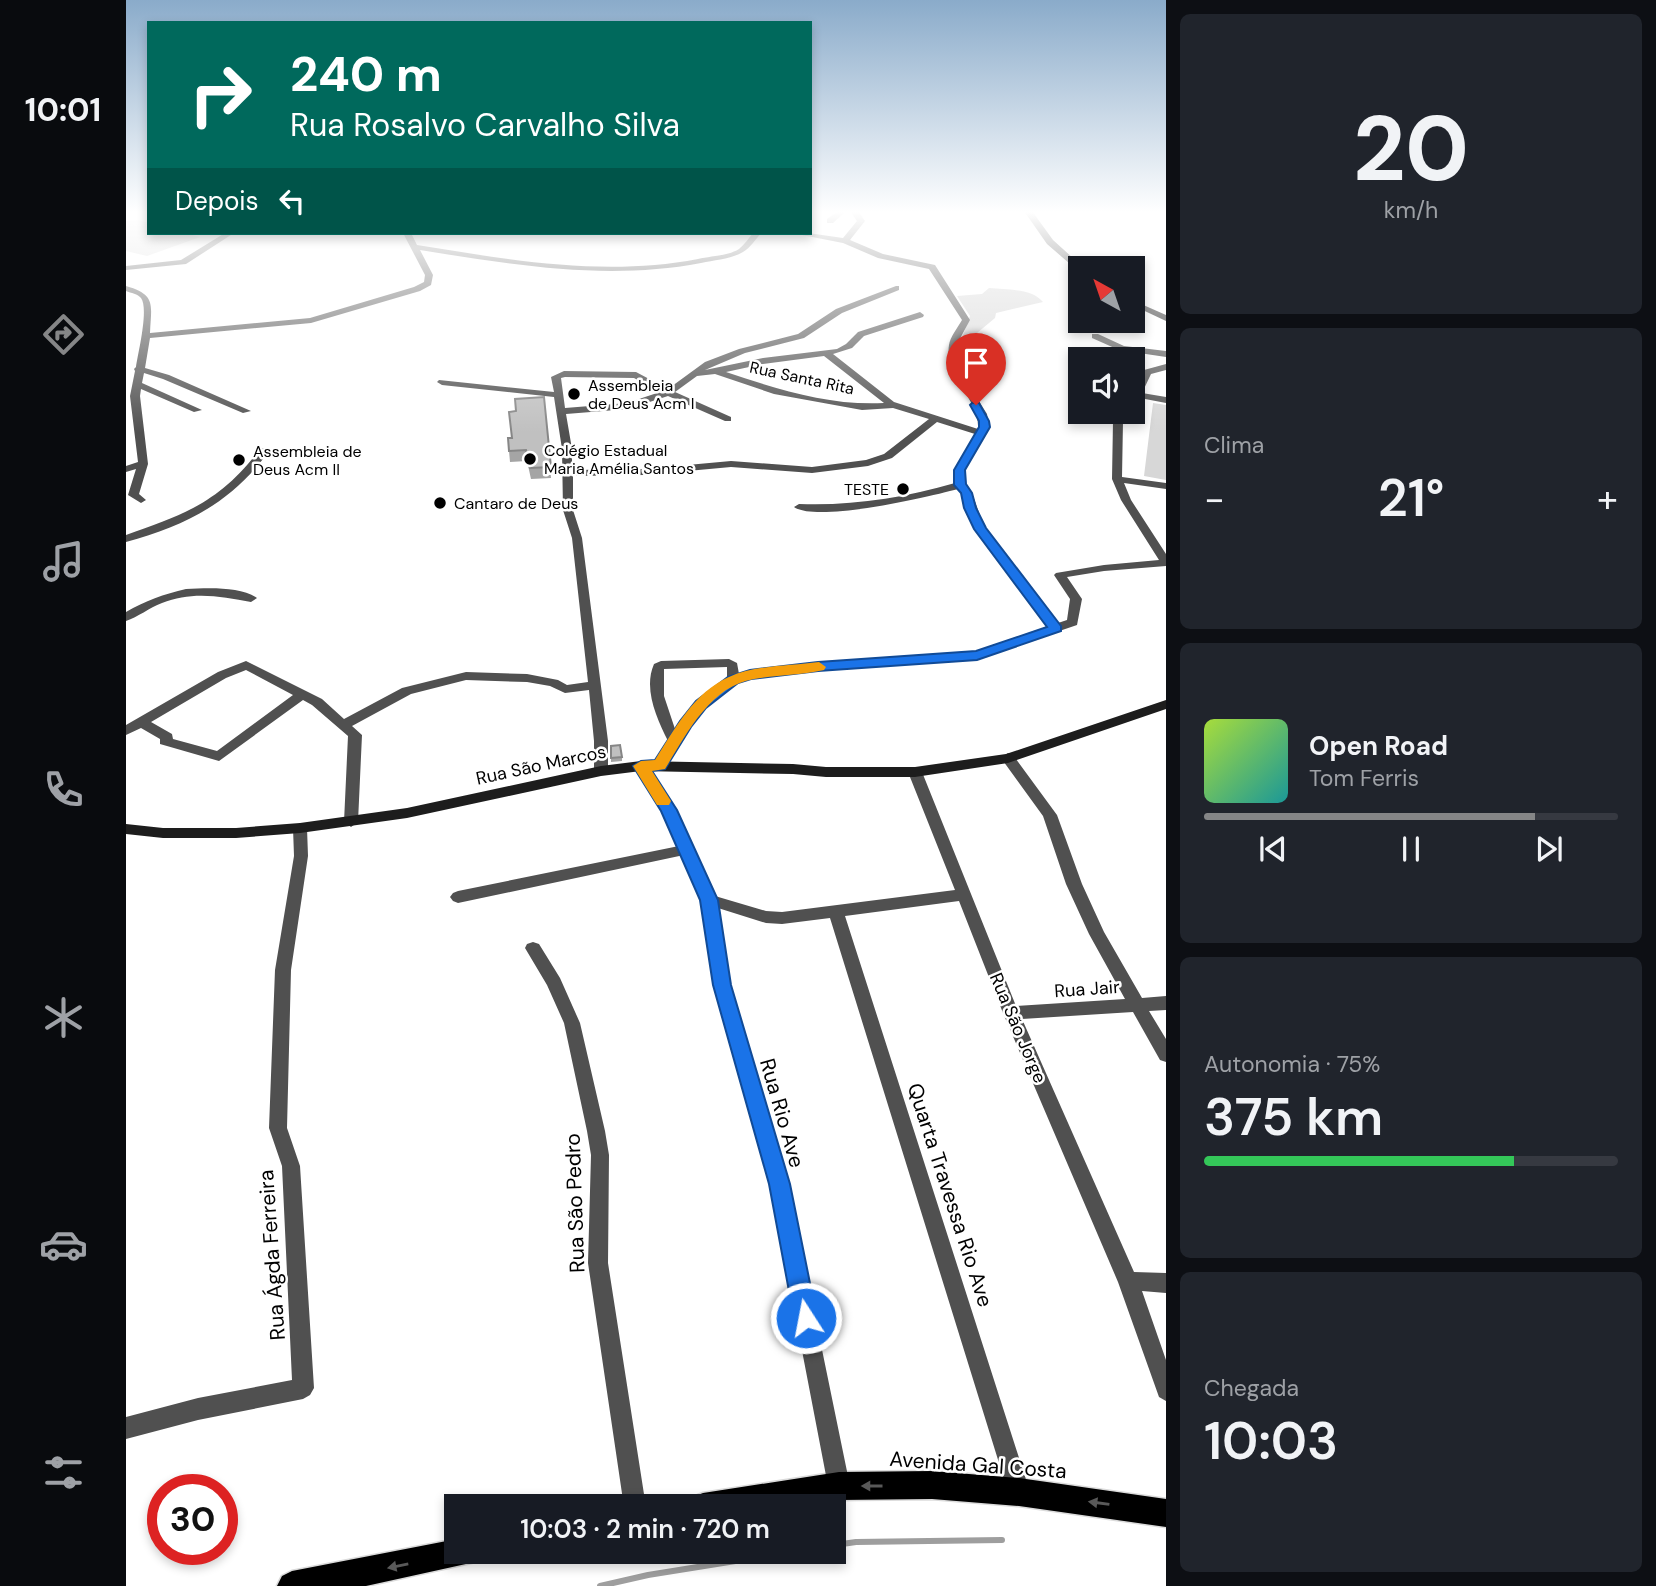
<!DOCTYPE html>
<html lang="pt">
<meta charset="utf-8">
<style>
body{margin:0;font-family:"DM Sans",sans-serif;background:#20242c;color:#f1f3f6;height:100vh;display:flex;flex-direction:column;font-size:26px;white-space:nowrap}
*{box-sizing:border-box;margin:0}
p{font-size:23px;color:#9ea1a6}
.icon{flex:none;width:38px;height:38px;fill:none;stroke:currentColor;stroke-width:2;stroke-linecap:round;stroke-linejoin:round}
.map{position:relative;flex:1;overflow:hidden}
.drawer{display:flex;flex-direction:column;gap:14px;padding:14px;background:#0d0f14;width:490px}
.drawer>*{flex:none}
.banner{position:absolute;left:21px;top:21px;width:665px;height:214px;border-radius:0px;box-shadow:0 4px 10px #0003;background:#00695c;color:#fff;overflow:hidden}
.needle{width:46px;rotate:320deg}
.controls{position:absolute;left:942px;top:256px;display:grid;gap:14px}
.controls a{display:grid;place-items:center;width:77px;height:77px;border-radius:0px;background:#171b24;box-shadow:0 4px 10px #0003;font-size:35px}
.speed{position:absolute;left:21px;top:1474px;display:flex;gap:14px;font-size:35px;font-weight:700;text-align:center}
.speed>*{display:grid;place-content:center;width:91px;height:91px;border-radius:50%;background:#171b24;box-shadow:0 4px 10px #0003;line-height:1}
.speed .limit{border:10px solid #d22;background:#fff;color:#111}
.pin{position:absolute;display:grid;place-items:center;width:60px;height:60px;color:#fff;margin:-72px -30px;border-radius:50% 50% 50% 0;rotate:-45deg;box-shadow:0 0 7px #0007}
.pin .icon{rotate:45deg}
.me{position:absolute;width:77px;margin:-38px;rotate:349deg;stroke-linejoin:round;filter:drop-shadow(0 0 5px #0008)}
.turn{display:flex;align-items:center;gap:24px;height:147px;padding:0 28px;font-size:32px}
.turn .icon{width:91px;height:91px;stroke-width:2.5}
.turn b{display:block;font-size:49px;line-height:60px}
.then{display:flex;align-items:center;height:66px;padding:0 28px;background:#0003;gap:14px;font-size:26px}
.big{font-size:52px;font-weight:600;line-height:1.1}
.drawer .card{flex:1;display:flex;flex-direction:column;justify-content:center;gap:10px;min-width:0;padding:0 24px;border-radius:10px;background:#20242c}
.drawer .dial{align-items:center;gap:0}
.dial b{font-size:91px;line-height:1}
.song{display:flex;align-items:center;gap:21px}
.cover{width:84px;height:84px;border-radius:10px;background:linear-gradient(135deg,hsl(80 70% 55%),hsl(180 70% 35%))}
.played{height:7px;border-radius:4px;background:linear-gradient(90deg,#858687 80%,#363941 80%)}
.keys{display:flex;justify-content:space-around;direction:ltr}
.heat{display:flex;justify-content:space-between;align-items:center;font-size:38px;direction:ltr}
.charge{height:10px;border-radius:5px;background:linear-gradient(90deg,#34c759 75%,#363941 0)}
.trip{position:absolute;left:318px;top:1494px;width:402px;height:70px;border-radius:0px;background:#171b24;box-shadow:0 4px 10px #0003;font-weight:600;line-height:70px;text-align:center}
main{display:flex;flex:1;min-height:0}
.tab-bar{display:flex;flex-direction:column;width:126px;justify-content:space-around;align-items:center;background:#090b0e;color:#9ea1a6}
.tab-bar .icon{width:49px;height:49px}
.tab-bar .active{color:#858687}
.tab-bar b{font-size:32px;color:#f1f3f6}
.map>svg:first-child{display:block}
.green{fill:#d7d7d7}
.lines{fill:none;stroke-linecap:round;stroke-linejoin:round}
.stream{stroke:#9e9e9e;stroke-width:6}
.primary-casing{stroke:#dbdbdb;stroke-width:3}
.street{fill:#505050;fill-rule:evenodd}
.secondary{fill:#1d1d1d;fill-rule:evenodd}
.primary{fill:#000;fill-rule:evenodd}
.wall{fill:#a5a5a5}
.building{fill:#c0c0c0;stroke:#868686;stroke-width:2}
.oneway{fill:#595959}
.route{fill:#1a73e8;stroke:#114b97;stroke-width:2}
.slow{fill:#f59e0b}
.poi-dot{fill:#000;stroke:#fff;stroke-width:2.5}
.labels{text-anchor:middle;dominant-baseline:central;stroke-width:5;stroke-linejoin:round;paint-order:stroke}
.far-street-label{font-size:16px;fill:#000;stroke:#fff}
.far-poi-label{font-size:16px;fill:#000;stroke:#fff;text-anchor:start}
.street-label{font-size:18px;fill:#000;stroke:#fff}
.near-street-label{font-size:21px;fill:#000;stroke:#fff}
</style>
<main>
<nav class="tab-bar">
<b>10:01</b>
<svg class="icon active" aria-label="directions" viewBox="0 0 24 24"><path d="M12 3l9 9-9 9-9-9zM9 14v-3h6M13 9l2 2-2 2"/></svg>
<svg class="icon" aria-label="music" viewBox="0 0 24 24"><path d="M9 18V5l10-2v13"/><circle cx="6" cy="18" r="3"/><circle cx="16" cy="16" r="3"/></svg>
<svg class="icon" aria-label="phone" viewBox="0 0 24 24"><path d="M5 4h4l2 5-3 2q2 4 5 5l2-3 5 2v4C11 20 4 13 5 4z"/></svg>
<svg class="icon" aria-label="climate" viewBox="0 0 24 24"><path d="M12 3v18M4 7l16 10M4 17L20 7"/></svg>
<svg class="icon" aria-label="car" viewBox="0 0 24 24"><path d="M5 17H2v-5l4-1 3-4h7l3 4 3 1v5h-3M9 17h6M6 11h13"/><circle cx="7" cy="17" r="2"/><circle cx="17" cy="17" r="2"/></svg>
<svg class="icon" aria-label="filters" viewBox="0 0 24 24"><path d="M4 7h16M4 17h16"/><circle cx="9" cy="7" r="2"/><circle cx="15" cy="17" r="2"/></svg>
</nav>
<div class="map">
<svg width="1040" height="1586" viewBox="0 0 1040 1586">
<rect width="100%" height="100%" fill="#fff"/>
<path class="green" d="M12,220L23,223V233H58L74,237L21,256L0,251V221Z
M863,288C881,290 906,288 917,302L870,313L869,318L845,338H836L844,316L831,296L856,294Z
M1027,403L1040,405V480L1018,476Z"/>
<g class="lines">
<path class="stream" d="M709,1545L730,1542L876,1540
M474,1586L522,1575L665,1552"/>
<defs>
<path id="primary" d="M806,1471L893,1478L1040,1499V1527L893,1506L806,1499L713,1500L669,1507H563L567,1497L577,1493L713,1472Z
M331,1539V1552H353L349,1562L240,1586H151L156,1576L166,1571Z"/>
</defs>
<use href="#primary" class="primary-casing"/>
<path class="street" d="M712,211H720L707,223H701V219Z
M724,211H732L739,221L724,240L757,254L809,265L844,320L831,344L832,356L841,382L861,414L863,427L839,470V485L846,493L859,529L932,623L941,620L944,599L928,575L930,573L978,565L1033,560L995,500L986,479L987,421L993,411H1003L997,421L996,477L1040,483V489L998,483L1005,500L1040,554V566L978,571L941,577L956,599L951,625L851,659L692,671L625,679L611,683L580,708L564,727L538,769L533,771L526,766L542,741C531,719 517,689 528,664L535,661L603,659L611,663L613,674L692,663L850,651L923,626L849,529L836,494L832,489C802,497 691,523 668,507L673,504C726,506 777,498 829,483V470L849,434L811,422L766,458L742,466L686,473L605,467L518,475L447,476V510L456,538L482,741V771L480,774H470L468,771V741L463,690L439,693L424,686L401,682L340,680L285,694L226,726L236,735L232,822L225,827L218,822L222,736L186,705L177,700L93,761L34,744V739L15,728L0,735V725L92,672L120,661L196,699L218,719L276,688L340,672L401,674L432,680L441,685L462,682L446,538L437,510L436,449L428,397L316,385L311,382L313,380L428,392L425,377L438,371L510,372L542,389L579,362L613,349L672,334L710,309L770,286H773V290L716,313L678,338L619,353L579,370L637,358L711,349L720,344L732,332L794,312L798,315L797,317L738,336L726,348L707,354L768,402L852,429C854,399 818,377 823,345C824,337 832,327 836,320L803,269L752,258L717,243L666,233H682L717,238L731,221ZM698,356L758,403C704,406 651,389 600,372L637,364ZM589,374L648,394L736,410L767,408L803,419L758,454L740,460L686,467L605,461L518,469L446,470V449L440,414L502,409L542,396L599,421H605V417L549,392L571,376ZM439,377L508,378L534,392L501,403L439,408L435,378ZM601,667V679L570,702L549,729L538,696V669ZM120,670L167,695L91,751L47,739L46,734L25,722L100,678Z
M99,233H108L60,264L0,270V266L55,260Z
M277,233H285L291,245C384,260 478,277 572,259C584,256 602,256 613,249C618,245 623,238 627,233H635C630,239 624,248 617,252C605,259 589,260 575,263C481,281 387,265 294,250L307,275L305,285L294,291L185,323L24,338L19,368L43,375L125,411L117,413L37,379L18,373L16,383L76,410L68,412L15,389L14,396L22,464L13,494L20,500L15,503L2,495L10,469L0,472V466L12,462L4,396L9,371L8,369L10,367C12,353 23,309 15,298C12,294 5,293 0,291V286C31,295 25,305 24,333L184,318L288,287L298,282L299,275Z
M966,334H972L998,346L1040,351V357L993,350L966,338Z
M960,353L963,354L966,359H957L956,356Z
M1040,364V370L1025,374L1016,393L1040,397V403L1014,398L1009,408L1006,409V395L1018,370Z
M138,448L143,451C106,502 60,526 0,542V535C60,514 95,501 134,449Z
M60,589C81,588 114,586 131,598L125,602C95,596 65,591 36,603C23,608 12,617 0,621V612C19,601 38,594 60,589Z
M882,753L887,755L931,815L956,884L978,932L1016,998L1040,996V1010L1023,1011L1040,1039V1062L1034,1060L1007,1012L896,1019L1008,1272L1040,1273V1293L1016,1291L1040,1360V1401L1033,1397L992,1282L877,1013L833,901L719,916L904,1492L901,1500L893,1503L885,1500L882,1492L704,918L656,924L640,923L592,908L604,985L662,1184L724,1486L721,1494L713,1497L705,1494L702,1486L644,1184L588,985L575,900L558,855L332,903L327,901L324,897L327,893L332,891L553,846L536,811L508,766L515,761L520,763C547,805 571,848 589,896L640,911L656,912L829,890L782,772L789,767L796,772L890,1006L999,999L963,934L940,884L917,816L875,758Z
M174,823L181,828L182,856L165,970L161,1128L174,1166L188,1388L184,1395L177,1399L72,1420L0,1439V1417L72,1398L166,1380L156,1166L143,1128L149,970L168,856L167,828Z
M407,942L413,944L434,978L454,1023L479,1131L483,1155L482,1263L520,1507H498L462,1263L465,1155L461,1131L438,1023L421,985L399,948L401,944Z"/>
<path class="secondary" d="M898,211H906L927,240L958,268L951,270L921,244Z
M1006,300L1040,315V321L1006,305Z
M1040,700V709L882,763L789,777H700L667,774L515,771L475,776L281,818L174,833L110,838H37L0,834V824L37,828H110L174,823L281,808L475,766L515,761L667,764L700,767H789L880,754Z"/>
<use href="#primary" class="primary"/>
</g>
<path class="wall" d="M418,397L425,478L405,479L401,461L384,462L383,451L386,438Z
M485,746L496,757V761L485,762Z"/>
<path class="building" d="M418,397L425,467L404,468L400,450L383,451L382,438H386L383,412L390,411L389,399Z
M494,745L496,757L485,758V746Z"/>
<defs><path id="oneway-solid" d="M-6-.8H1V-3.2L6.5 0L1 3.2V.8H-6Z" transform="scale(1.75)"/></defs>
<g class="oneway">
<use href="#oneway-solid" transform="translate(746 1486) rotate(180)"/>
<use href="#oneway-solid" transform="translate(973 1503) rotate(-172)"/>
<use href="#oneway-solid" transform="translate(272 1566) rotate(169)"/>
</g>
<linearGradient id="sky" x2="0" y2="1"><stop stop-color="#8aabca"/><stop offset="0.49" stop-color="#fff"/><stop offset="1" stop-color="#fff" stop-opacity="0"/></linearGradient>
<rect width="1040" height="433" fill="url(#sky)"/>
<path class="route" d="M846,403H853L863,421L864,427L839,470L840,484L846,493L850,508L860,528L935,626V631L851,660L692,671L625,679L612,683L580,708L565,727L539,769L526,771L551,810L592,900L605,985L664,1184L691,1318L688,1327L680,1330L672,1327L668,1318L643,1184L587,985L574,900L535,811L507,766L515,761L529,760L554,721L570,701L602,677L624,670L692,662L850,651L921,627L848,529L838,508L835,493L828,485V470L853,427V421L844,405Z"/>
<path class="slow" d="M693,662L700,667L698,670C675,675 651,675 628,679C584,686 560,735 539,769L526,771L545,801L543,805H531L507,766L515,761L529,760C548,730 568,692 603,677C629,665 664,666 693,662Z"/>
<g class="poi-dot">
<circle cx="448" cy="394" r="7"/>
<circle cx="404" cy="459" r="7"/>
<circle cx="113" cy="460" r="7"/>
<circle cx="777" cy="489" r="7"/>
<circle cx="314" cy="503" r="7"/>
</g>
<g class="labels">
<g class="far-street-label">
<text transform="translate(676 378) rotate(12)">Rua Santa Rita</text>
</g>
<g class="far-poi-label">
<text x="462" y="385">Assembleia<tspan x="462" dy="18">de Deus Acm I</tspan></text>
<text x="418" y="450">Colégio Estadual<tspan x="418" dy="18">Maria Amélia Santos</tspan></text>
<text x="127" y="451">Assembleia de<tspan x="127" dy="18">Deus Acm II</tspan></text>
<text x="763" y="489" text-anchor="end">TESTE</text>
<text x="328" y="503">Cantaro de Deus</text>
</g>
<g class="street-label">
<text transform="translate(415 765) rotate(-12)">Rua São Marcos</text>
<text transform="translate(961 989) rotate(-4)">Rua Jair</text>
<text transform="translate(892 1028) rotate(67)">Rua São Jorge</text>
</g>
<g class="near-street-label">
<text transform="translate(656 1113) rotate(74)">Rua Rio Ave</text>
<text transform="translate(824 1195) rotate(72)">Quarta Travessa Rio Ave</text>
<text transform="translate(449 1203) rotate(-92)">Rua São Pedro</text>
<text transform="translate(146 1255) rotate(-94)">Rua Ágda Ferreira</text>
<text transform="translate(852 1465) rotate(4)">Avenida Gal Costa</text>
</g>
</g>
</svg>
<div class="controls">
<a><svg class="needle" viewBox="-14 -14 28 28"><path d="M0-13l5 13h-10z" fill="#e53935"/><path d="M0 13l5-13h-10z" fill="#9ea1a6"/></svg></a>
<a><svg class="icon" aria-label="sound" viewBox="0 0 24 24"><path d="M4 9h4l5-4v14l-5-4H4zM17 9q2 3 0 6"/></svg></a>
</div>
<div class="speed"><div class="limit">30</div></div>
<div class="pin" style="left:850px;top:405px;background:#d93025"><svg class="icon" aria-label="arrive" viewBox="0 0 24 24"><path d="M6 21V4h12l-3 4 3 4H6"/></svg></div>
<svg class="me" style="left:680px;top:1318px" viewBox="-20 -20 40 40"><circle r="17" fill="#1a73e8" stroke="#fff" stroke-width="3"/><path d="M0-11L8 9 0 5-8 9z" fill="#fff"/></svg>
<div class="trip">10:03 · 2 min · 720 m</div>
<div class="banner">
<div class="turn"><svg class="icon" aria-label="right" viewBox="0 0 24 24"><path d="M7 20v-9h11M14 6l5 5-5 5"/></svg><div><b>240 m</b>Rua Rosalvo Carvalho Silva</div></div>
<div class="then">Depois<svg class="icon" aria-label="left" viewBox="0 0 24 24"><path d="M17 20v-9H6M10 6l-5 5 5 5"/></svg></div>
</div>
</div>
<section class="drawer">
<div class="card dial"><b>20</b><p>km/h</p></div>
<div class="card"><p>Clima</p>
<div class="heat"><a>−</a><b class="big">21°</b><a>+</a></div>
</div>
<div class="card">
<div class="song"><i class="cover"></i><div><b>Open Road</b><p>Tom Ferris</p></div></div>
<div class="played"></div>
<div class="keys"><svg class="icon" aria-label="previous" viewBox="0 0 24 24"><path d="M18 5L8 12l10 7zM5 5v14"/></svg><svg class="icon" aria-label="pause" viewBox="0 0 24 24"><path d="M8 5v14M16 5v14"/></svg><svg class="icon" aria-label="next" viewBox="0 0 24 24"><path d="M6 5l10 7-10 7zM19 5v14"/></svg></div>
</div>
<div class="card"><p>Autonomia · 75%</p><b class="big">375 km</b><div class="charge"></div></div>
<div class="card"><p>Chegada</p><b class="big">10:03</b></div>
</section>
</main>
